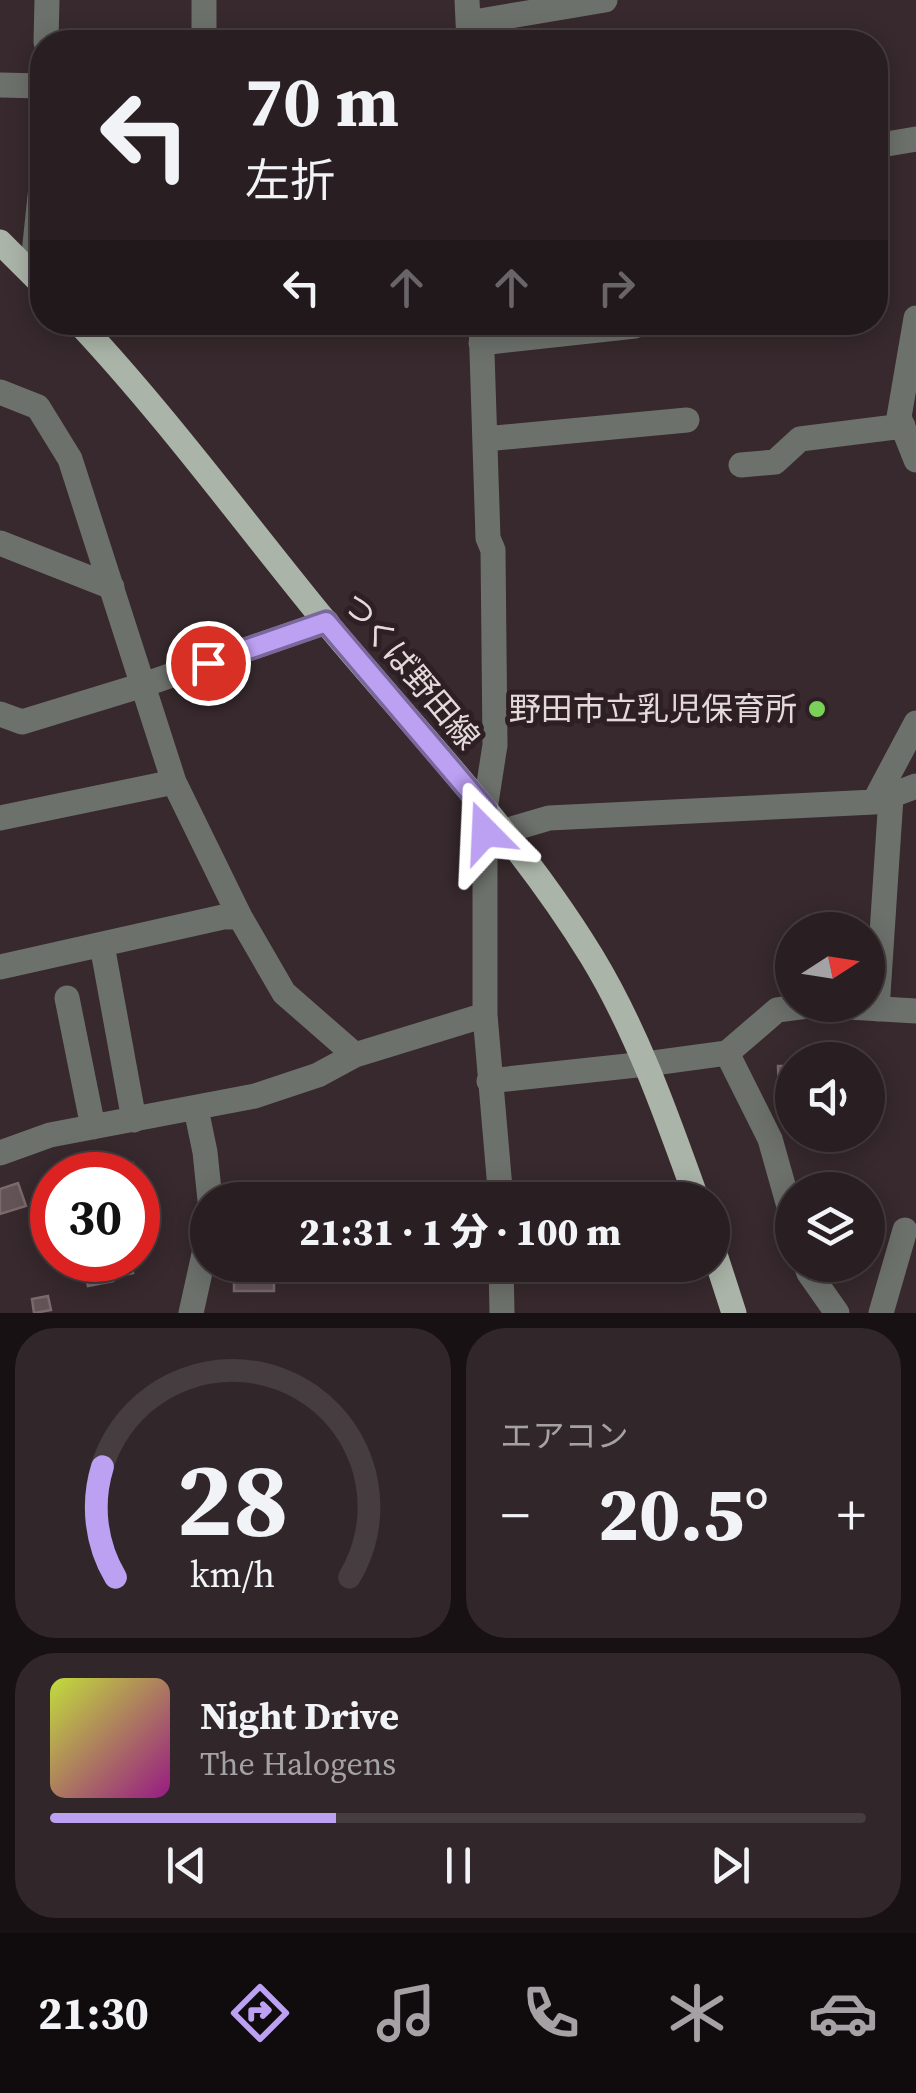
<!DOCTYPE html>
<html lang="ja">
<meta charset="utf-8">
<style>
body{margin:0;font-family:"Source Serif 4","Noto Sans JP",serif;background:#31272a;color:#f1f3f6;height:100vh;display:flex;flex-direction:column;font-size:38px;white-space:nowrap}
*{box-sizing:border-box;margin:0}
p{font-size:32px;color:#a5a2a5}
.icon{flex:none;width:55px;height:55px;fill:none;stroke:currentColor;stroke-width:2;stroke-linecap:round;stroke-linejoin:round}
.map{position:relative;height:1313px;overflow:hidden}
.panel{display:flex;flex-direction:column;gap:15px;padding:15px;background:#171113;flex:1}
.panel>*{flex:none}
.banner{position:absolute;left:30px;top:30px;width:858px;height:305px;border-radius:40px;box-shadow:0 5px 25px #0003,0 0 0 2px #453d40;background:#291f22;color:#f1f3f6;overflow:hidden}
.needle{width:65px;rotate:78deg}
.tools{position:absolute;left:775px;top:912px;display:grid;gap:20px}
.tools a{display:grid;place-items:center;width:110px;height:110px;border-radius:50%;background:#291f22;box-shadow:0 5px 25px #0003,0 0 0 2px #453d40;font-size:50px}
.speed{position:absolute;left:30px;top:1152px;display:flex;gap:20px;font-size:50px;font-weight:700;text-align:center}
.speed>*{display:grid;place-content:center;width:130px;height:130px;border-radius:50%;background:#291f22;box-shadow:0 5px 25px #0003,0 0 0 2px #453d40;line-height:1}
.speed .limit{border:15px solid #d22;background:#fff;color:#111}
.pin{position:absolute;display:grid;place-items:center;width:85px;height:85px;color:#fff;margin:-42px;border:5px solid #fff;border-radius:50%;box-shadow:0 2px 10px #0007}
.me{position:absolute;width:110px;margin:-55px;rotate:339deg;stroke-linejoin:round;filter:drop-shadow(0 0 8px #0008)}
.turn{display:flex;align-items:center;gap:35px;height:210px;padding:0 50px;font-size:45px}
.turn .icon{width:130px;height:130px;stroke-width:2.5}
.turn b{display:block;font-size:70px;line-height:85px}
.lanes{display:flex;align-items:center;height:95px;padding:0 50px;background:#0003;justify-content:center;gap:50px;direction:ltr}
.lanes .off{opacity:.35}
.big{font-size:75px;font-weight:800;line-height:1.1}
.panel .tile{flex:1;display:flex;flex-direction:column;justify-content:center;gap:15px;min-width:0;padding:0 35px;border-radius:40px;background:#31272a}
.panel .dial{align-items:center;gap:0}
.dial svg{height:260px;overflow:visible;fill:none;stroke:#453d40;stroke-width:7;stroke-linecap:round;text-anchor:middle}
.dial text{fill:#f1f3f6;stroke:none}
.song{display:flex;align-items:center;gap:30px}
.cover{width:120px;height:120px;border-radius:15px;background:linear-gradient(135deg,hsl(70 70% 55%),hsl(310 70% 35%))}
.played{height:10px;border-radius:5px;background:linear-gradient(90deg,#bca0f2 35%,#453d40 35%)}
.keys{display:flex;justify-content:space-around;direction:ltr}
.heat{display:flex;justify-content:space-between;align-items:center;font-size:55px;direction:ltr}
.panel .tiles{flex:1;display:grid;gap:15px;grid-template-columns:1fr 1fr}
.tile:last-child{grid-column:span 2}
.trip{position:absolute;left:190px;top:1182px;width:540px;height:100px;border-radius:50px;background:#291f22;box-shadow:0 5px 25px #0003,0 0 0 2px #453d40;font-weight:800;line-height:100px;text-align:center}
.tabs{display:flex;height:160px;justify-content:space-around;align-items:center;background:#100c0e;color:#a5a2a5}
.tabs .icon{width:70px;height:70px}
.tabs .current{color:#bca0f2}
.tabs b{font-size:45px;color:#f1f3f6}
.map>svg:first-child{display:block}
.building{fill:#635357;stroke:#7a696d;stroke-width:2.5}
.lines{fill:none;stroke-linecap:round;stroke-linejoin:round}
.minor{stroke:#6d716b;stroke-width:25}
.major{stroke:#abb4a8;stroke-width:25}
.route-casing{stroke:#7a689d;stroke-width:25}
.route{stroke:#bca0f2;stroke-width:18}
.poi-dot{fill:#7ad157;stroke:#2d1f23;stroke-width:4}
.labels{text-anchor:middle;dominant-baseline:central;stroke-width:10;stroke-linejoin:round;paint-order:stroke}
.street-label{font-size:32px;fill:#e4dadc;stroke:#2d1f23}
.poi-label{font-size:32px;fill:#e4dadc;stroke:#2d1f23;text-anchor:end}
</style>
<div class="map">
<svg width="916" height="1313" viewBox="0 0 916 1313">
<rect width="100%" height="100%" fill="#37292d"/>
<path class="building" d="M778,1066H792V1098H779Z
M133,1163L135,1175H67Z
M52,1178V1206L42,1208L39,1192L46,1190L44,1179Z
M18,1183L26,1206L0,1214V1189Z
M77,1260H130L133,1273L114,1277L113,1272L111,1273L113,1281L88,1286L86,1278L81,1279Z
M234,1265H274V1291H234Z
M576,1265H656V1271L576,1274Z
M48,1296L51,1310L34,1313L32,1299Z"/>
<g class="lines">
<path class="minor" d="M467,0L469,42
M468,23L605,0
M46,42L47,0
M204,42V0
M0,85L42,86
M875,146L916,139
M32,273L42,177
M916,318L899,417L916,460
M481,322L488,538L493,550L495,745L485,809V1015L501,1200
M481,343L635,326
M0,392L38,407L70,459L174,782L240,917L284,993L355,1055
M485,439L687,420
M741,465L775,462L800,439L903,426
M0,543L112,587
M0,714L22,722L143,685L327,622
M874,802L916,723
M0,818L174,782
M505,831L549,818L874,802L916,786
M102,945L134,1120
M0,967L223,917H240
M67,998L93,1127
M877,1009L891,797
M727,1053L770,1139L792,1217
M489,1081L646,1064L727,1053L777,1010L815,1005L916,1011
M196,1109L205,1152L210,1200
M0,1153L50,1135L255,1096L318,1075L355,1055L485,1015
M501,1265L502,1313
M806,1265L809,1273L837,1313
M191,1313L208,1236
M881,1313L905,1230"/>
<path class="major" d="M0,242L42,284
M78,322C166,416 243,521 324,620C416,731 517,834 592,957C638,1033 667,1117 697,1200
M712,1245L734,1313"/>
</g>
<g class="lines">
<defs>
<path id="route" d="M208,663L326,622L485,809V832"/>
</defs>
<use href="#route" class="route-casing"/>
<use href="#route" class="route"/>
</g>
<circle class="poi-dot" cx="817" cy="709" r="10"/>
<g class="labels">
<g class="street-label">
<text transform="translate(411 671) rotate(50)">つくば野田線</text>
</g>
<g class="poi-label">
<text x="797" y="709">野田市立乳児保育所</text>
</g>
</g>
</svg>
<div class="tools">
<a><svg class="needle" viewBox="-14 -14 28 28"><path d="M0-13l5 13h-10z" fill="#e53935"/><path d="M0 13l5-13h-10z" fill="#a5a2a5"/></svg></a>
<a><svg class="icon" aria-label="sound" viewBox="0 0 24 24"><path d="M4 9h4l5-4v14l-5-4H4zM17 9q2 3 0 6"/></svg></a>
<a><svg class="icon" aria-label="layers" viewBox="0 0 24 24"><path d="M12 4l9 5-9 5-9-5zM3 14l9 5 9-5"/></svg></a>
</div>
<div class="speed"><div class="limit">30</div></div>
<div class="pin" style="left:208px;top:663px;background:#d93025"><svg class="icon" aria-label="arrive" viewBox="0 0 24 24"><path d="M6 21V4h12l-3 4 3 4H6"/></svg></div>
<svg class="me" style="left:485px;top:832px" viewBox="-20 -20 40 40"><path d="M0-17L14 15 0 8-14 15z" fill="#bca0f2" stroke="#fff" stroke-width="4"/></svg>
<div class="trip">21:31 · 1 分 · 100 m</div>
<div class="banner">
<div class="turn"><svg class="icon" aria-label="left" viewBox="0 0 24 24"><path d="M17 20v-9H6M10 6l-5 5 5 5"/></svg><div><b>70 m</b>左折</div></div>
<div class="lanes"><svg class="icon" aria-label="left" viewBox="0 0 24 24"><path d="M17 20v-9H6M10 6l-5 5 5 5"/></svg><svg class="icon off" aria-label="ahead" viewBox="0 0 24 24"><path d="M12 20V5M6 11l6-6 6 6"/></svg><svg class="icon off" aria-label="ahead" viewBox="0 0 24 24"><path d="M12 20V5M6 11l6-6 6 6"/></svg><svg class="icon off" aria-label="right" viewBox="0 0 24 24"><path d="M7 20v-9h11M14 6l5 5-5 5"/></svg></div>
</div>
</div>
<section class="panel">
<div class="tiles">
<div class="tile dial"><svg viewBox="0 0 100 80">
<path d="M14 69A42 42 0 1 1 86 69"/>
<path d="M14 69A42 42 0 0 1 10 35" stroke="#bca0f2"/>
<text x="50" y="56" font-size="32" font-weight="700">28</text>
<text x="50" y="72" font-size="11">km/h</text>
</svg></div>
<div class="tile"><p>エアコン</p>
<div class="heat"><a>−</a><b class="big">20.5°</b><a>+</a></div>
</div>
<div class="tile">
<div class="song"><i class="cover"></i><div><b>Night Drive</b><p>The Halogens</p></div></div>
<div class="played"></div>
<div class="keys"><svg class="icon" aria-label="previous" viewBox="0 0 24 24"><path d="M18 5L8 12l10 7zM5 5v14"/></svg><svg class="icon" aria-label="pause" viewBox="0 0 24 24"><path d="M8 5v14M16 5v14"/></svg><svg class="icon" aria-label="next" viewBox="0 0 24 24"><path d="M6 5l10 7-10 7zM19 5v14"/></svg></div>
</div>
</div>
</section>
<nav class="tabs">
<b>21:30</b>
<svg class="icon current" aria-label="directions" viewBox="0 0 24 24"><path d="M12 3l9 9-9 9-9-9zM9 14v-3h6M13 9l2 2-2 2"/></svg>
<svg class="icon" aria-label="music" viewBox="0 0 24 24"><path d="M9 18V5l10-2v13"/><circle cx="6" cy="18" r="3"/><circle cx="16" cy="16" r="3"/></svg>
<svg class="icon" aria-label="phone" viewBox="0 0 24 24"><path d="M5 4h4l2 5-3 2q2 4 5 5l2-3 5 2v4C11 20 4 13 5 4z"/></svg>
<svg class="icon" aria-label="climate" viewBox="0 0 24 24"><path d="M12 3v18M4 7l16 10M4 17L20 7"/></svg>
<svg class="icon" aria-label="car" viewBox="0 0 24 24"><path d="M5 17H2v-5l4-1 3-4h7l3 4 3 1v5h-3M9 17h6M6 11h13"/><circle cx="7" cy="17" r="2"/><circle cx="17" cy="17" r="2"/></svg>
</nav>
